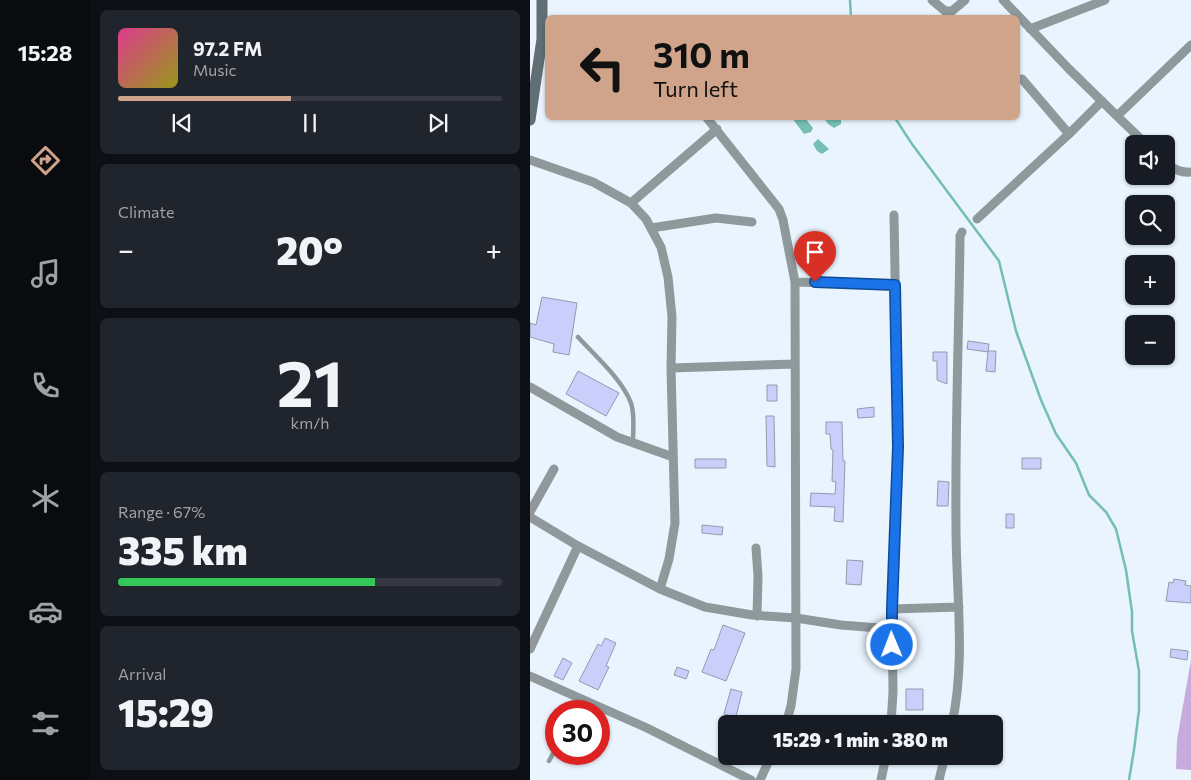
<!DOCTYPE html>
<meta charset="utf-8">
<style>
body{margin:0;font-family:Commissioner,sans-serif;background:#20242c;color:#f1f3f6;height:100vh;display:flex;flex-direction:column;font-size:19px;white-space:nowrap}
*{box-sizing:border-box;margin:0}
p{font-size:16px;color:#9ea1a6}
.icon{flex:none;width:28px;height:28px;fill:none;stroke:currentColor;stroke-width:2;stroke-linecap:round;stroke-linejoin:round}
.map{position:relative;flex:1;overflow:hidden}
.details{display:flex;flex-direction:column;gap:10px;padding:10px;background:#0d0f14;width:440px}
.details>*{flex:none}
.banner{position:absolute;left:15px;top:15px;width:475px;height:105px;border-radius:8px;box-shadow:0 1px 4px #0004;background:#d0a48b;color:#111;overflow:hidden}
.tools{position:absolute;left:595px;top:135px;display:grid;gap:10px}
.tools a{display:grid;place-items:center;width:50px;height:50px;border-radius:8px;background:#171b24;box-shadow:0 1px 4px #0004;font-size:25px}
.speed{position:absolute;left:15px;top:700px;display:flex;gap:10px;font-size:25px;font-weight:700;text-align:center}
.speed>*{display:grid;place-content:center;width:65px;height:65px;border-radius:50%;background:#171b24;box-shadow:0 1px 4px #0004;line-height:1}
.speed .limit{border:8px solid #d22;background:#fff;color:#111}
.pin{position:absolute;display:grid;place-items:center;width:42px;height:42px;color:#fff;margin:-51px -21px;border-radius:50% 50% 50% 0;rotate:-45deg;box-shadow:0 0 5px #0007}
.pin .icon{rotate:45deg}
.me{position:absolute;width:55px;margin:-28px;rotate:359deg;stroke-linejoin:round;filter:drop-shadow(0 0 4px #0008)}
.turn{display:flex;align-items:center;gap:18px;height:105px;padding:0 25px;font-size:22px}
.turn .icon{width:65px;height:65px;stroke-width:2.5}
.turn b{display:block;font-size:35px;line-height:42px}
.big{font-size:38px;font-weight:800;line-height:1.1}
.details .tile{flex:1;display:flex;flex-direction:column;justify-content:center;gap:8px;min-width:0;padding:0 18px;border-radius:8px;background:#20242c}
.details .dial{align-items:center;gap:0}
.dial b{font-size:65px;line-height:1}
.song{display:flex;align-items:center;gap:15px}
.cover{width:60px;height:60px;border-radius:8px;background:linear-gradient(135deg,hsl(330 70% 55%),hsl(60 70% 35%))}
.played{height:5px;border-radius:2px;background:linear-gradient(90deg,#d0a48b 45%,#363941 45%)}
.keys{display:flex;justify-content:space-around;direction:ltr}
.heat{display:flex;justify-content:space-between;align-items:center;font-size:28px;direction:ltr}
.charge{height:8px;border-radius:4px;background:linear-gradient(90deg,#34c759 67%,#363941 0)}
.trip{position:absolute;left:188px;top:715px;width:285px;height:50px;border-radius:8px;background:#171b24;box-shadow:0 1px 4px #0004;font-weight:800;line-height:50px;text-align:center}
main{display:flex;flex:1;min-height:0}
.tabs{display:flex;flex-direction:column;width:90px;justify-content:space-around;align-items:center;background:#090b0e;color:#9ea1a6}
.tabs .icon{width:35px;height:35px}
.tabs .current{color:#d0a48b}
.tabs b{font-size:22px;color:#f1f3f6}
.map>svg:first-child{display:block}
.forest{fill:#c6abdc}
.water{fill:#75beb3}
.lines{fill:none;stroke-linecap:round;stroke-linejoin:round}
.stream{stroke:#75beb3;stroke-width:2.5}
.building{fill:#c9cffa;stroke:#9699ad}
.lane{stroke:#8f999c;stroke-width:4.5}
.street{stroke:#8f999c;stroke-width:9}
.secondary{stroke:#606f73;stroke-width:11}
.route-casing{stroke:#114b97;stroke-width:12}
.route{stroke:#1a73e8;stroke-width:9}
</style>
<main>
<nav class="tabs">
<b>15:28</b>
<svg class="icon current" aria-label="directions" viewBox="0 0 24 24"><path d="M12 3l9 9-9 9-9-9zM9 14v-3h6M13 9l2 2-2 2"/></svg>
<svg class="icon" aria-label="music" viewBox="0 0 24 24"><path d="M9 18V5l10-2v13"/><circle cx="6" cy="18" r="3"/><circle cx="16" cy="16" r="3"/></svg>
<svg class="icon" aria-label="phone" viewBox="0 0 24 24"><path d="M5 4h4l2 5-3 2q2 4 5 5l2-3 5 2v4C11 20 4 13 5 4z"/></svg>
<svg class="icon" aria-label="climate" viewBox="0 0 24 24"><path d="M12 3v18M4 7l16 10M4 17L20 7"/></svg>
<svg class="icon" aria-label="car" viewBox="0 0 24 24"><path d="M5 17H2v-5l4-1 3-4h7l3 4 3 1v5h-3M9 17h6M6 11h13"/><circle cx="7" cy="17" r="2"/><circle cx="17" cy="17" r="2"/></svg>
<svg class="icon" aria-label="filters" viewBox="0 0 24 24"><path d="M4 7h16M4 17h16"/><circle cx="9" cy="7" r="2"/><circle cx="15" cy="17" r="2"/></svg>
</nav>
<section class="details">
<div class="tile">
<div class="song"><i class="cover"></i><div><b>97.2 FM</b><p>Music</p></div></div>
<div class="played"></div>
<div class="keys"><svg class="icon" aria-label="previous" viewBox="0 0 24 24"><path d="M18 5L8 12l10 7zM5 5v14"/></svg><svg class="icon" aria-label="pause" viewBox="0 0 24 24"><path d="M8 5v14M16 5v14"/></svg><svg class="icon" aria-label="next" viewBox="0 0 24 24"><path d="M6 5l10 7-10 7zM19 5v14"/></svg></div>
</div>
<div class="tile"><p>Climate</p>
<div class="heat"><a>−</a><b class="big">20°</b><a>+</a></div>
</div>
<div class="tile dial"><b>21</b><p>km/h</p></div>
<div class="tile"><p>Range · 67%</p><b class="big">335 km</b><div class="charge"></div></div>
<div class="tile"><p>Arrival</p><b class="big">15:29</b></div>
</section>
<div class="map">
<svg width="661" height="780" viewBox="0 0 661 780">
<rect width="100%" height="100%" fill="#e9f4fe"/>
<path class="forest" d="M661,660V770L646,769L647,740Z"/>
<path class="water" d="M262,118H275L283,128L281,132L274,134Z
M294,118H308L311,120V124L304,128L298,124Z
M288,139L299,149L292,154L287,151L283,144Z"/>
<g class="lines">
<path class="stream" d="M320,0L321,18
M365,118L382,144L469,261L486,331L511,400L526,434L546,463L559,495L576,512L586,529L596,570L602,612V631L609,671V710L604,750L599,780"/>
</g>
<path class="building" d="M12,297L47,303L39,355L23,352L24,344L0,337V323L6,325Z
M438,341L459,344L458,352L437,349Z
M458,351H466L465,372L456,371Z
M403,352H417V384L407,380V361H403Z
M48,371L89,393L76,416L36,394Z
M237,385H247V401H237Z
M344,407V417L328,418L327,409Z
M236,416H244L245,467L237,466Z
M296,422H312L313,461H315L313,522L304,521L305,507L280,506L281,493L305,494L306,482L302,481L303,450L301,449L300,434H296Z
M492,458H511V469H492Z
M165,459H196V468H165Z
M408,481L419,482L418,506H407Z
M476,514H484V528H476Z
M172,525L193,527L192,535L172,533Z
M317,560L333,561L331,585L316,584Z
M644,579L656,581L655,585L661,586V603L636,601L639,582L643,583Z
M193,625L215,633L196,681L172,672L181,649L184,650Z
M75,638L86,643L76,666L79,667L68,690L49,681L68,644L71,646Z
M641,649L658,651L657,660L640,657Z
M33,658L42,663L33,680L24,676Z
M147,667L159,671L156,679L144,675Z
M201,689L212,692L206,717L194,714Z
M376,689H393V710H376Z"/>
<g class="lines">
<path class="lane" d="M48,337C65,356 92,379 101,403C105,415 103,429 103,441
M45,711L51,699
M19,761L26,748"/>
<path class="street" d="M402,0L415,11H422L435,0
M473,0L539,69L587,116L661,45
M500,29L575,0
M492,79L539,134
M587,116L616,144
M177,118L249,209L253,220L265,282L266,669L261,706L256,724
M0,160L63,182L101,203L116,219L131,247L138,277L142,317L141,368L145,523L139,559L130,589
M636,163C644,170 651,173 661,172
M101,203L187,129
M447,219L539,134L572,101
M121,228L186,218L222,222
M265,282L365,285
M141,368L265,364
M0,387L87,437L143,457
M0,512L24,469
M0,517L48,546L130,589L175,607L222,615L266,618L311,625L362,629
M226,548L228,576L227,616
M362,609L429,607
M0,649L48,546
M0,676L117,728L221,780
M361,724L363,692L362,609L368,447L364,215
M422,724C436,660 426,592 426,527C425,430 429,333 430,236L432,232
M230,780L241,756
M351,780L356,756
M409,780L415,756"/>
<path class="secondary" d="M0,120L12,39V0"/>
</g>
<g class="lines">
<defs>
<path id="route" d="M285,282L365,285L368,447L362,609V645"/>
</defs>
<use href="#route" class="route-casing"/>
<use href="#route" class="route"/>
</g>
</svg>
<div class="tools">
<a><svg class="icon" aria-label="sound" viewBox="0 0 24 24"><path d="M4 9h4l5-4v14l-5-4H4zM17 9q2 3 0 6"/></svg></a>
<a><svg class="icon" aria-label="search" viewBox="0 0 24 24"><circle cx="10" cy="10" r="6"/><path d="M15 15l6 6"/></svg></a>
<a>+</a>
<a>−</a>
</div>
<div class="speed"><div class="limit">30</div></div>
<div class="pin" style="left:285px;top:282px;background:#d93025"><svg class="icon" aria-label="arrive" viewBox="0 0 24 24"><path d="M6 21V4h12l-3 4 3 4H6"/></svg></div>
<svg class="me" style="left:362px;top:645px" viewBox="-20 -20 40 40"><circle r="17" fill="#1a73e8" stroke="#fff" stroke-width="3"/><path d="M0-11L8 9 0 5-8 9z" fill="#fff"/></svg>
<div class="trip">15:29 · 1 min · 380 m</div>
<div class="banner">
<div class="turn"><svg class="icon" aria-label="left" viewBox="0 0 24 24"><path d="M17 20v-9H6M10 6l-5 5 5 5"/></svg><div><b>310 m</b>Turn left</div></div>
</div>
</div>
</main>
